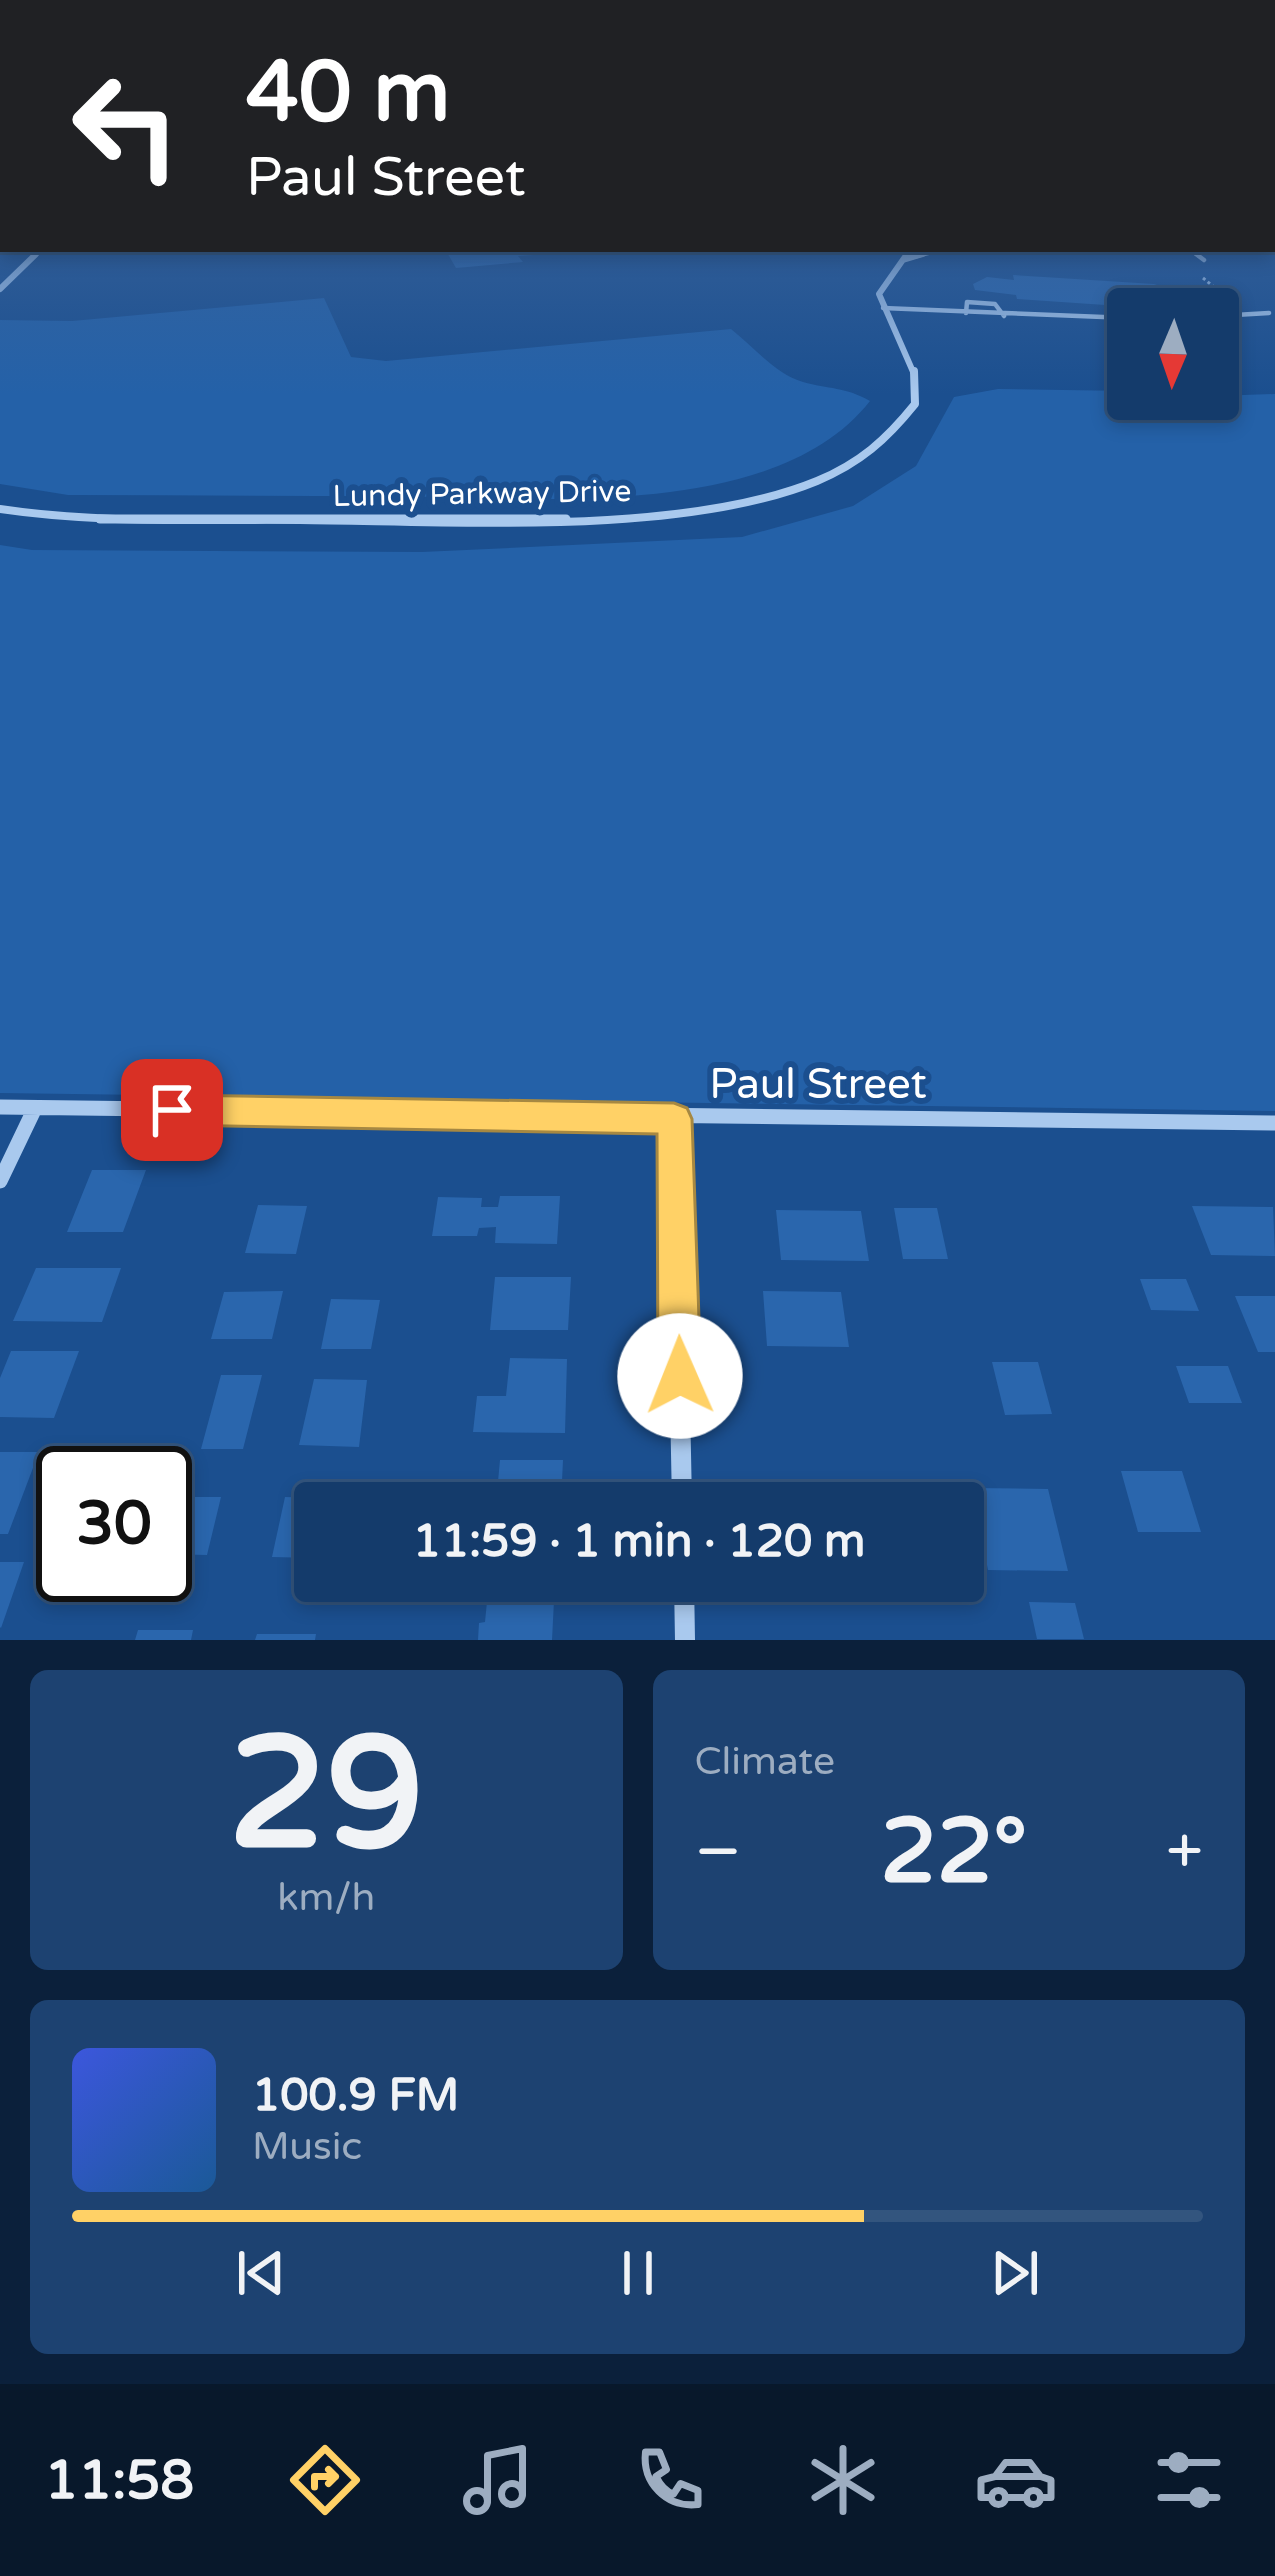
<!DOCTYPE html>
<meta charset="utf-8">
<style>
body{margin:0;font-family:"Varela Round",sans-serif;background:#1d4271;color:#f1f3f6;height:100vh;display:flex;flex-direction:column;font-size:45px;white-space:nowrap}
*{box-sizing:border-box;margin:0}
p{font-size:39px;color:#9dadc1}
.icon{flex:none;width:66px;height:66px;fill:none;stroke:currentColor;stroke-width:2;stroke-linecap:round;stroke-linejoin:round}
.map{position:relative;height:1640px;overflow:hidden}
.side{display:flex;flex-direction:column;gap:30px;padding:30px;background:#0b203b;flex:1}
.side>*{flex:none}
.hud{position:absolute;left:0px;top:0px;width:1275px;height:252px;box-shadow:0 6px 18px #0003,0 0 0 3px #33557e;background:#202124;color:#fff;overflow:hidden}
.needle{width:78px;rotate:182deg}
.tools{position:absolute;left:1107px;top:288px;display:grid;gap:24px}
.tools a{display:grid;place-items:center;width:132px;height:132px;border-radius:12px;background:#143b6b;box-shadow:0 6px 18px #0003,0 0 0 3px #33557e;font-size:60px}
.speed{position:absolute;left:36px;top:1446px;display:flex;gap:24px;font-size:60px;font-weight:700;text-align:center}
.speed>*{display:grid;place-content:center;width:156px;height:156px;border-radius:50%;background:#143b6b;box-shadow:0 6px 18px #0003,0 0 0 3px #33557e;line-height:1}
.speed .limit{border:6px solid #111;border-radius:18px;background:#fff;color:#111}
.pin{position:absolute;display:grid;place-items:center;width:102px;height:102px;color:#fff;margin:-51px;border-radius:24px;box-shadow:0 6px 18px #0006}
.me{position:absolute;width:132px;margin:-66px;rotate:359deg;stroke-linejoin:round;filter:drop-shadow(0 0 9px #0008)}
.turn{display:flex;align-items:center;gap:42px;height:252px;padding:0 48px;font-size:54px}
.turn .icon{width:156px;height:156px;stroke-width:2.5}
.turn b{display:block;font-size:84px;line-height:102px}
.big{font-size:90px;font-weight:700;line-height:1.1}
.side .widget{flex:1;display:flex;flex-direction:column;justify-content:center;gap:18px;min-width:0;padding:0 42px;border-radius:18px;background:#1d4271}
.side .dial{align-items:center;gap:0}
.dial b{font-size:156px;line-height:1}
.song{display:flex;align-items:center;gap:36px}
.cover{width:144px;height:144px;border-radius:18px;background:linear-gradient(135deg,hsl(230 70% 55%),hsl(210 70% 35%))}
.played{height:12px;border-radius:6px;background:linear-gradient(90deg,#ffd166 70%,#33557e 70%)}
.keys{display:flex;justify-content:space-around;direction:ltr}
.heat{display:flex;justify-content:space-between;align-items:center;font-size:66px;direction:ltr}
.side .tiles{flex:1;display:grid;gap:30px;grid-template-columns:1fr 1fr}
.widget:last-child{grid-column:span 2}
.trip{position:absolute;left:294px;top:1482px;width:690px;height:120px;border-radius:12px;background:#143b6b;box-shadow:0 6px 18px #0003,0 0 0 3px #33557e;font-weight:700;line-height:120px;text-align:center}
.dock{display:flex;height:192px;justify-content:space-around;align-items:center;background:#08182b;color:#9dadc1}
.dock .icon{width:84px;height:84px}
.dock .active{color:#ffd166}
.dock b{font-size:54px;color:#f1f3f6}
.map>svg:first-child{display:block}
.green{fill:#2461a8}
.building{fill:#2a66ad}
.lines{fill:none;stroke-linecap:round;stroke-linejoin:round}
.path{stroke:#a9c9ee;stroke-width:3;stroke-dasharray:3 3;stroke-linecap:butt}
.service-far1{stroke:#a9c9ee;stroke-width:3}
.service{stroke:#a9c9ee;stroke-width:4.5}
.minor-far5{stroke:#a9c9ee;stroke-width:4.5}
.minor-far4{stroke:#a9c9ee;stroke-width:6}
.minor-far3{stroke:#a9c9ee;stroke-width:8}
.minor-far2{stroke:#a9c9ee;stroke-width:9}
.minor-far1{stroke:#a9c9ee;stroke-width:15}
.minor{stroke:#a9c9ee;stroke-width:20}
.tertiary{fill:#a9c9ee;fill-rule:evenodd}
.route{fill:#ffd166;stroke:#a68842;stroke-width:3}
.labels{text-anchor:middle;dominant-baseline:central;stroke-width:12;stroke-linejoin:round;paint-order:stroke}
.far-street-label{font-size:30px;fill:#fff;stroke:#1b4f8f}
.near-street-label{font-size:42px;fill:#fff;stroke:#1b4f8f}
</style>
<div class="map">
<svg width="1275" height="1640" viewBox="0 0 1275 1640">
<rect width="100%" height="100%" fill="#1b4f8f"/>
<path class="green" d="M324,298L351,357L386,361L731,329C754,347 775,374 803,382C828,389 846,387 870,401C773,525 522,496 381,496C277,496 173,495 68,495L0,484V320L72,321Z
M998,389L1128,391V399L1275,394V1111L0,1093V545L32,550L422,552L742,537L853,506L916,466L954,397Z"/>
<path class="building" d="M445,249H529L534,255L518,256L523,262L456,268Z
M1013,275L1154,284L1172,290L1179,305L1162,304L1164,309L1017,299L1016,295L975,290L973,284L987,277L1014,280Z
M92,1170H146L123,1232H67Z
M500,1196H560L557,1244L495,1243L496,1227L479,1228L477,1236H432L438,1197L482,1198L481,1207H498Z
M258,1205L307,1206L296,1254L245,1253Z
M1192,1206L1273,1207L1275,1256L1211,1255Z
M894,1208H937L948,1259H903Z
M776,1210L861,1211L869,1261L781,1260Z
M36,1268H121L102,1322L13,1321Z
M495,1277H571L568,1330H490Z
M1140,1279H1186L1199,1311L1151,1310Z
M283,1291L272,1339H211L224,1292Z
M763,1291L841,1292L849,1347L767,1346Z
M1235,1296H1275V1352H1258Z
M331,1299L380,1300L371,1349H321Z
M11,1351H79L54,1418L0,1417V1378Z
M510,1358L567,1359L565,1433L473,1432L477,1396H506Z
M992,1362H1038L1052,1414L1005,1415Z
M1176,1366H1228L1242,1403H1189Z
M221,1375H262L243,1449H201Z
M314,1379L367,1380L359,1447L299,1445Z
M0,1452H39L8,1534H0Z
M500,1460H563L561,1503H496Z
M1121,1471H1182L1201,1532H1138Z
M972,1488L1048,1489L1068,1571L988,1570Z
M168,1497H221L207,1555L165,1554Z
M285,1497L352,1499L351,1503H315V1558L272,1557Z
M0,1562H24L1,1628L0,1627Z
M489,1581H555L552,1640H478L479,1623L485,1622Z
M1029,1602L1075,1603L1084,1639H1037Z
M138,1630H193L191,1640H135Z
M257,1634H316L315,1640H255Z"/>
<g class="lines">
<path class="path" d="M1203,278L1225,296"/>
<path class="service-far1" d="M1188,249L1200,257"/>
<path class="service" d="M1196,254L1204,260
M883,308L1128,318
M966,313L967,302L995,304L1004,316
M1218,316L1269,313"/>
<path class="minor-far5" d="M33,257L42,249
M905,257L912,249
M913,257L943,249"/>
<path class="minor-far4" d="M907,254L879,294L914,374
M903,260L923,254
M0,289L36,254"/>
<path class="minor-far3" d="M0,509C100,524 200,519 300,520C448,521 681,537 817,481C860,463 886,440 915,404L914,371"/>
<path class="minor-far2" d="M100,519H566"/>
<path class="minor-far1" d="M0,1107L1275,1123
M674,1119L677,1255
M0,1181L35,1108"/>
<path class="minor" d="M677,1252L682,1503
M684,1581L685,1640"/>
<path class="tertiary" d="M1275,247V253L1264,249Z"/>
</g>
<linearGradient id="sky" x2="0" y2="1"><stop stop-color="#0f2b4f"/><stop offset="0.42" stop-color="#39639b"/><stop offset="1" stop-color="#39639b" stop-opacity="0"/></linearGradient>
<rect width="1275" height="394" fill="url(#sky)"/>
<path class="route" d="M172,1095L674,1103L687,1108L692,1119L701,1376L695,1391L680,1397L664,1391L658,1376L657,1134L172,1125L159,1121L154,1110L159,1099Z"/>
<g class="labels">
<g class="far-street-label">
<text transform="translate(482 494) rotate(-1)">Lundy Parkway Drive</text>
</g>
<g class="near-street-label">
<text x="818" y="1084">Paul Street</text>
</g>
</g>
</svg>
<div class="tools">
<a><svg class="needle" viewBox="-14 -14 28 28"><path d="M0-13l5 13h-10z" fill="#e53935"/><path d="M0 13l5-13h-10z" fill="#9dadc1"/></svg></a>
</div>
<div class="speed"><div class="limit">30</div></div>
<div class="pin" style="left:172px;top:1110px;background:#d93025"><svg class="icon" aria-label="arrive" viewBox="0 0 24 24"><path d="M6 21V4h12l-3 4 3 4H6"/></svg></div>
<svg class="me" style="left:680px;top:1376px" viewBox="-20 -20 40 40"><circle r="19" fill="#fff"/><path d="M0-13L10 11 0 6-10 11z" fill="#ffd166"/></svg>
<div class="trip">11:59 · 1 min · 120 m</div>
<div class="hud">
<div class="turn"><svg class="icon" aria-label="left" viewBox="0 0 24 24"><path d="M17 20v-9H6M10 6l-5 5 5 5"/></svg><div><b>40 m</b>Paul Street</div></div>
</div>
</div>
<section class="side">
<div class="tiles">
<div class="widget dial"><b>29</b><p>km/h</p></div>
<div class="widget"><p>Climate</p>
<div class="heat"><a>−</a><b class="big">22°</b><a>+</a></div>
</div>
<div class="widget">
<div class="song"><i class="cover"></i><div><b>100.9 FM</b><p>Music</p></div></div>
<div class="played"></div>
<div class="keys"><svg class="icon" aria-label="previous" viewBox="0 0 24 24"><path d="M18 5L8 12l10 7zM5 5v14"/></svg><svg class="icon" aria-label="pause" viewBox="0 0 24 24"><path d="M8 5v14M16 5v14"/></svg><svg class="icon" aria-label="next" viewBox="0 0 24 24"><path d="M6 5l10 7-10 7zM19 5v14"/></svg></div>
</div>
</div>
</section>
<nav class="dock">
<b>11:58</b>
<svg class="icon active" aria-label="directions" viewBox="0 0 24 24"><path d="M12 3l9 9-9 9-9-9zM9 14v-3h6M13 9l2 2-2 2"/></svg>
<svg class="icon" aria-label="music" viewBox="0 0 24 24"><path d="M9 18V5l10-2v13"/><circle cx="6" cy="18" r="3"/><circle cx="16" cy="16" r="3"/></svg>
<svg class="icon" aria-label="phone" viewBox="0 0 24 24"><path d="M5 4h4l2 5-3 2q2 4 5 5l2-3 5 2v4C11 20 4 13 5 4z"/></svg>
<svg class="icon" aria-label="climate" viewBox="0 0 24 24"><path d="M12 3v18M4 7l16 10M4 17L20 7"/></svg>
<svg class="icon" aria-label="car" viewBox="0 0 24 24"><path d="M5 17H2v-5l4-1 3-4h7l3 4 3 1v5h-3M9 17h6M6 11h13"/><circle cx="7" cy="17" r="2"/><circle cx="17" cy="17" r="2"/></svg>
<svg class="icon" aria-label="filters" viewBox="0 0 24 24"><path d="M4 7h16M4 17h16"/><circle cx="9" cy="7" r="2"/><circle cx="15" cy="17" r="2"/></svg>
</nav>
